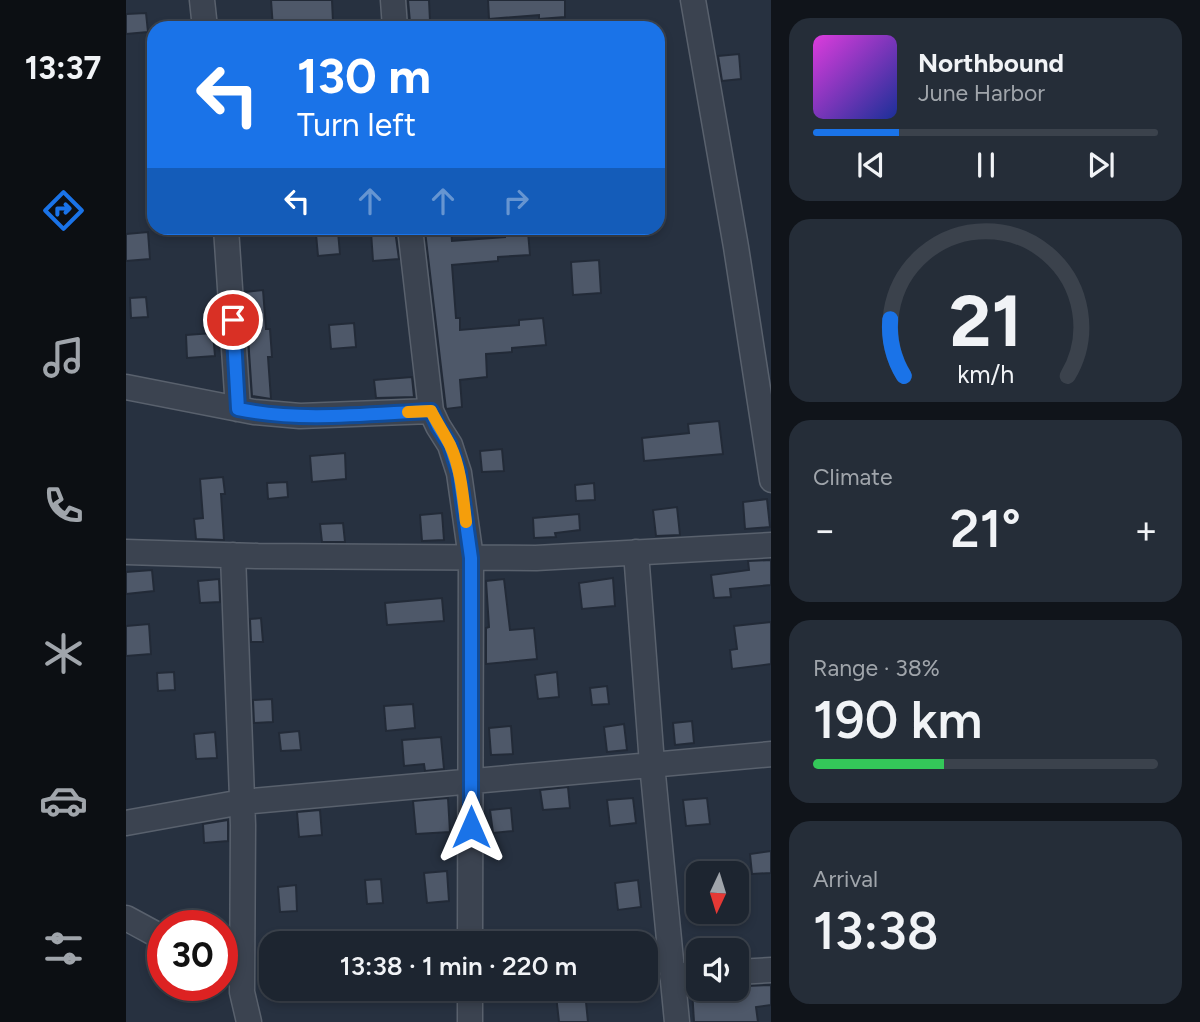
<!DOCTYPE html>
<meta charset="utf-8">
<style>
body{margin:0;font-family:Figtree,sans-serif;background:#252d38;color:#f1f3f6;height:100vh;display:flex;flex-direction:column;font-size:26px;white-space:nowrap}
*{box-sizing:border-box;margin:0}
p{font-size:23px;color:#a0a5ab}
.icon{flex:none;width:38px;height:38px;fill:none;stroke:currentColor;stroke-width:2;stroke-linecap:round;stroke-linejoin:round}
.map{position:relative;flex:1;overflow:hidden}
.details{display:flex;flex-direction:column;gap:18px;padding:18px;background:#10141a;width:429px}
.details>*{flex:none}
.banner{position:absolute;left:21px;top:21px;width:518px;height:214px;border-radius:21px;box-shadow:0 4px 10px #0003,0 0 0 2px #3b424c;background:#1a73e8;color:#fff;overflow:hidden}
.needle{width:46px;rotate:184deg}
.controls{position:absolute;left:560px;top:861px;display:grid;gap:14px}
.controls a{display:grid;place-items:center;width:63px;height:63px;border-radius:14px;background:#1d2530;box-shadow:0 4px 10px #0003,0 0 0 2px #3b424c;font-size:35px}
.speed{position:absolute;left:21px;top:910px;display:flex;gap:14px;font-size:35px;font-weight:700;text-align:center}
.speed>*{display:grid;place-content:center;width:91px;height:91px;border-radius:50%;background:#1d2530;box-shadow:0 4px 10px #0003,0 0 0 2px #3b424c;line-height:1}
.speed .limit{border:10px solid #d22;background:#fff;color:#111}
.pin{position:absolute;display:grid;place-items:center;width:60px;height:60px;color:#fff;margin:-30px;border:4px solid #fff;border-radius:50%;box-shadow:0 2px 7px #0007}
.me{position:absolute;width:77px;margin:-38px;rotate:0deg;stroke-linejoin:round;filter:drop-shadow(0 0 5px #0008)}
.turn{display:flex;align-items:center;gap:24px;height:147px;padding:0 35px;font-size:32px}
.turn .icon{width:91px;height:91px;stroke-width:2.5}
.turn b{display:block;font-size:49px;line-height:60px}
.lanes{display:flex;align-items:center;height:66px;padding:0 35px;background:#0003;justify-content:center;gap:35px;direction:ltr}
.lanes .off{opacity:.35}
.big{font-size:52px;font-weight:600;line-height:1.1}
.details .card{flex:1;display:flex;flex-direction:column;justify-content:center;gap:10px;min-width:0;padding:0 24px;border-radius:21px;background:#252d38}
.details .dial{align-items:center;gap:0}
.dial svg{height:182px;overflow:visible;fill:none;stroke:#3b424c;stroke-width:7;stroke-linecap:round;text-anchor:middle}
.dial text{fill:#f1f3f6;stroke:none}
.song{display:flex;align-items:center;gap:21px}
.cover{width:84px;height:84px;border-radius:10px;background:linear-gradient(135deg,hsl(300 70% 55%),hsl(230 70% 35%))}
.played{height:7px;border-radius:4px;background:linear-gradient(90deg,#1a73e8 25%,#3b424c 25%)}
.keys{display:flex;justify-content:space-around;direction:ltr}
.heat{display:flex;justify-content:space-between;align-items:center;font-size:38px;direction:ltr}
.charge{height:10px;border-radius:5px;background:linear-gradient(90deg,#34c759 38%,#3b424c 0)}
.trip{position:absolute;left:133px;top:931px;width:399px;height:70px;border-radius:21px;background:#1d2530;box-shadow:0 4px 10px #0003,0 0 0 2px #3b424c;font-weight:600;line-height:70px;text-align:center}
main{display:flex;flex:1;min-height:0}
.tab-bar{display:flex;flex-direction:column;width:126px;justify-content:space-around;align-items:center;background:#0c0f13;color:#a0a5ab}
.tab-bar .icon{width:49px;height:49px}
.tab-bar .current{color:#1a73e8}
.tab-bar b{font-size:32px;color:#f1f3f6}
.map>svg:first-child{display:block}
.building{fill:#4e5869;stroke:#222a37;stroke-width:2}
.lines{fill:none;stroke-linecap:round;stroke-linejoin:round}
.minor-casing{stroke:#59616d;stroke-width:27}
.minor{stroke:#3b4350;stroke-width:24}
.route-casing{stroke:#114b97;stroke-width:18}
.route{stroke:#1a73e8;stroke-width:12}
.slow{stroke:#f59e0b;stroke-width:12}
</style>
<main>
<nav class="tab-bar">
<b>13:37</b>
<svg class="icon current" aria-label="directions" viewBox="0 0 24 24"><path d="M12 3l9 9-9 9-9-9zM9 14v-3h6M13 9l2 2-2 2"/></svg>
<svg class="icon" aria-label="music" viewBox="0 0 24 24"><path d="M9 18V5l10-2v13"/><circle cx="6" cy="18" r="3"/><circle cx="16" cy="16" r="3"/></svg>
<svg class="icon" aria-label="phone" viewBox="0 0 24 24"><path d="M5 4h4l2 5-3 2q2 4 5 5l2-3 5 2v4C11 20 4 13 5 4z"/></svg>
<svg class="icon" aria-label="climate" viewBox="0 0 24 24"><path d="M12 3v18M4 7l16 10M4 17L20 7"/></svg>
<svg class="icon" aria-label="car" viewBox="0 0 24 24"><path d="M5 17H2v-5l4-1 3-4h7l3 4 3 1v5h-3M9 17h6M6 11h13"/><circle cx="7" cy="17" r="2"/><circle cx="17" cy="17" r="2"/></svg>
<svg class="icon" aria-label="filters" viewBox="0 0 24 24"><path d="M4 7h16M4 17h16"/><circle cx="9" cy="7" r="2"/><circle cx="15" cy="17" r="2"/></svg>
</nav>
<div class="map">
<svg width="646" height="1022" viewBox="0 0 646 1022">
<rect width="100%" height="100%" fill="#273140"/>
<path class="building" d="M145,0H206L207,22L147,28Z
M282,0H303L304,21L284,22Z
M362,0H439V17L413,19V15L363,19Z
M20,13L22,32L0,34V14Z
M613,54L615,79L596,81L592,56Z
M325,229L326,241L379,237V234L402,232L404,255L372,257V261L326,265L330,318H334V330L393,325V320L417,318L420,345L386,348V352L360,354L361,377L334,380L336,407L320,409L299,231Z
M269,230L273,259L247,261L245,232Z
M22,232L24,259L0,261V234Z
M212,232L214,254L192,256L190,234Z
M473,260L475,293L447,295L445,262Z
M137,290L140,329H144L146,357H142L145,399L126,396L119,292Z
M20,297L22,317L5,318L4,298Z
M228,323L230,347L205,349L203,325Z
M87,333L89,356L61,358L60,335Z
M286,377L288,397L250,398L248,380Z
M593,421L597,454L518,461L516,438L563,433L562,424Z
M376,449L378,471L356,472L354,451Z
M219,453L220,479L186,482L184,456Z
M97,477L99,494H95L98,540L70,539L68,519L77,518L74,479Z
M161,482L162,497L142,499L141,483Z
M468,483L469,500L450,501L449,485Z
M641,499L644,527L619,529L617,502Z
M551,507L554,535L530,536L527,510Z
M316,513L318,540L296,541L294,515Z
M453,514L454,530L429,533L430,537L408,538L407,518Z
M217,523L219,542H196L194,524Z
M645,560V585L604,589L605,597L588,598L585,575L623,570L622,561Z
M26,570L28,591L0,594V572Z
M487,578L489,606L456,609L453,583Z
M93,579L94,602L74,603L72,581Z
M378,579L384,630L408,628L411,659L360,664V628L363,627L360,581Z
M316,598L318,621L261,625L259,603Z
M135,618L137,642H125L124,619Z
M645,622V664L606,669L604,650L611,649L608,626Z
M23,624L25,654L0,656V626Z
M48,672L49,690L32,691L31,673Z
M431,672L433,697L412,699L409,675Z
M481,686L483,704L466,705L464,688Z
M146,699L147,722L128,723L127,700Z
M287,704L289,728L260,731L258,706Z
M566,721L568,743L549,745L547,723Z
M498,724L501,750L481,752L478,727Z
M385,726L387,754L365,755L363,728Z
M173,731L175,750L155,751L153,733Z
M89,732L91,758L70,759L68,734Z
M315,737L318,769L299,771L298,764L278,766L276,740Z
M442,787L444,808L417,810L414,790Z
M322,798L324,832L290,834L287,801Z
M507,798L510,823L484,826L481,800Z
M581,798L584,824L560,826L557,800Z
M385,808L387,831L367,833L364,810Z
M194,810L196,835L173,837L171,812Z
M102,820V841L78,843L77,824Z
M645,851V873L626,874L624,854Z
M321,871L323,901L301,903L298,873Z
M255,879L257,903L241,904L239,880Z
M512,880L515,907L492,910L489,883Z
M170,885L171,911L154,912L152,887Z
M645,985V1005L630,1007L632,1022H568L566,989H620V986Z
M459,992L462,1022H433L430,995Z"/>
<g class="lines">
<defs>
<path id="minor" d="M76,0L79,28
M267,0L269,28
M567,0L610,247L646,480
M100,228L112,409
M284,228L305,411L312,426L324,445L333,473L345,558L344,943
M0,387L128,412L174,416L305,411
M0,552L132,556L410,558L646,545
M510,552L526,764L551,1022
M107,555L117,825L116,992L123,1022
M0,823L116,802L646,754
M0,918L37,938
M611,972L646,970
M546,976L572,974
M344,1022V989"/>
</defs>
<use href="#minor" class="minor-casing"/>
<use href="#minor" class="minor"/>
</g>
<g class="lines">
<defs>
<path id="route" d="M107,320L112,409C175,422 241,414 305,411L312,426L324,445L333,473L345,558V827"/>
</defs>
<use href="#route" class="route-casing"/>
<use href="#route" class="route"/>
<path class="slow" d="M282,412L305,411C311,423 318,433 324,445C335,468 337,497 340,522"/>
</g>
</svg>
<div class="controls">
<a><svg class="needle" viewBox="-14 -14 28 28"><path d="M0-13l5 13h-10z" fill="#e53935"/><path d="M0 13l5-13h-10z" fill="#a0a5ab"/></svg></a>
<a><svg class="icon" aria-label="sound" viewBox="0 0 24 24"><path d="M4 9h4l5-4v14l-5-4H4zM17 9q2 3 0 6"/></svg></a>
</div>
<div class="speed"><div class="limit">30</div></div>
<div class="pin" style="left:107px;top:320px;background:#d93025"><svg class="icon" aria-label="arrive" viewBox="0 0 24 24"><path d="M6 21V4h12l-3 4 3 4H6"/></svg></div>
<svg class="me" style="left:345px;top:827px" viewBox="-20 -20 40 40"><path d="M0-17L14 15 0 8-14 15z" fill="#1a73e8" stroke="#fff" stroke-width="4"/></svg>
<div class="trip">13:38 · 1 min · 220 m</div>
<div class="banner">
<div class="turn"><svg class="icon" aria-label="left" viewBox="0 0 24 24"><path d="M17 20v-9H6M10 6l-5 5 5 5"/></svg><div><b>130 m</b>Turn left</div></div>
<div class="lanes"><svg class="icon" aria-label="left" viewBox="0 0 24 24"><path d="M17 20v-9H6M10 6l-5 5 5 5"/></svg><svg class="icon off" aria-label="ahead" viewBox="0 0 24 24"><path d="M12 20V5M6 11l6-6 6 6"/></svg><svg class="icon off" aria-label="ahead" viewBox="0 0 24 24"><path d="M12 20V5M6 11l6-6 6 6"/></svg><svg class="icon off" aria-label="right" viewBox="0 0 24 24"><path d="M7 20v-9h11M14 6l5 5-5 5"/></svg></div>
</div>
</div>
<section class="details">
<div class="card">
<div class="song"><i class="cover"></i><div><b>Northbound</b><p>June Harbor</p></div></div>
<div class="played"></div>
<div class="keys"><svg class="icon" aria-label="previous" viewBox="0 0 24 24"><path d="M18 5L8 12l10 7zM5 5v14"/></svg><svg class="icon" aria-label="pause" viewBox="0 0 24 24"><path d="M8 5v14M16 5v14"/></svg><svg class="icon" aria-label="next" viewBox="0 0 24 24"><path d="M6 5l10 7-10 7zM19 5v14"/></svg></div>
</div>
<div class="card dial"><svg viewBox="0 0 100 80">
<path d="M14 69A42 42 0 1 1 86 69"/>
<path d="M14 69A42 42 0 0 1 8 44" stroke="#1a73e8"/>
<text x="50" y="56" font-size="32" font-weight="700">21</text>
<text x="50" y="72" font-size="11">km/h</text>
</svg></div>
<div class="card"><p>Climate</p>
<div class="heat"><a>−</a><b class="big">21°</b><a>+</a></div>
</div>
<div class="card"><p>Range · 38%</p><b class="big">190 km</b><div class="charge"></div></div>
<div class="card"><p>Arrival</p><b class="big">13:38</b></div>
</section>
</main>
